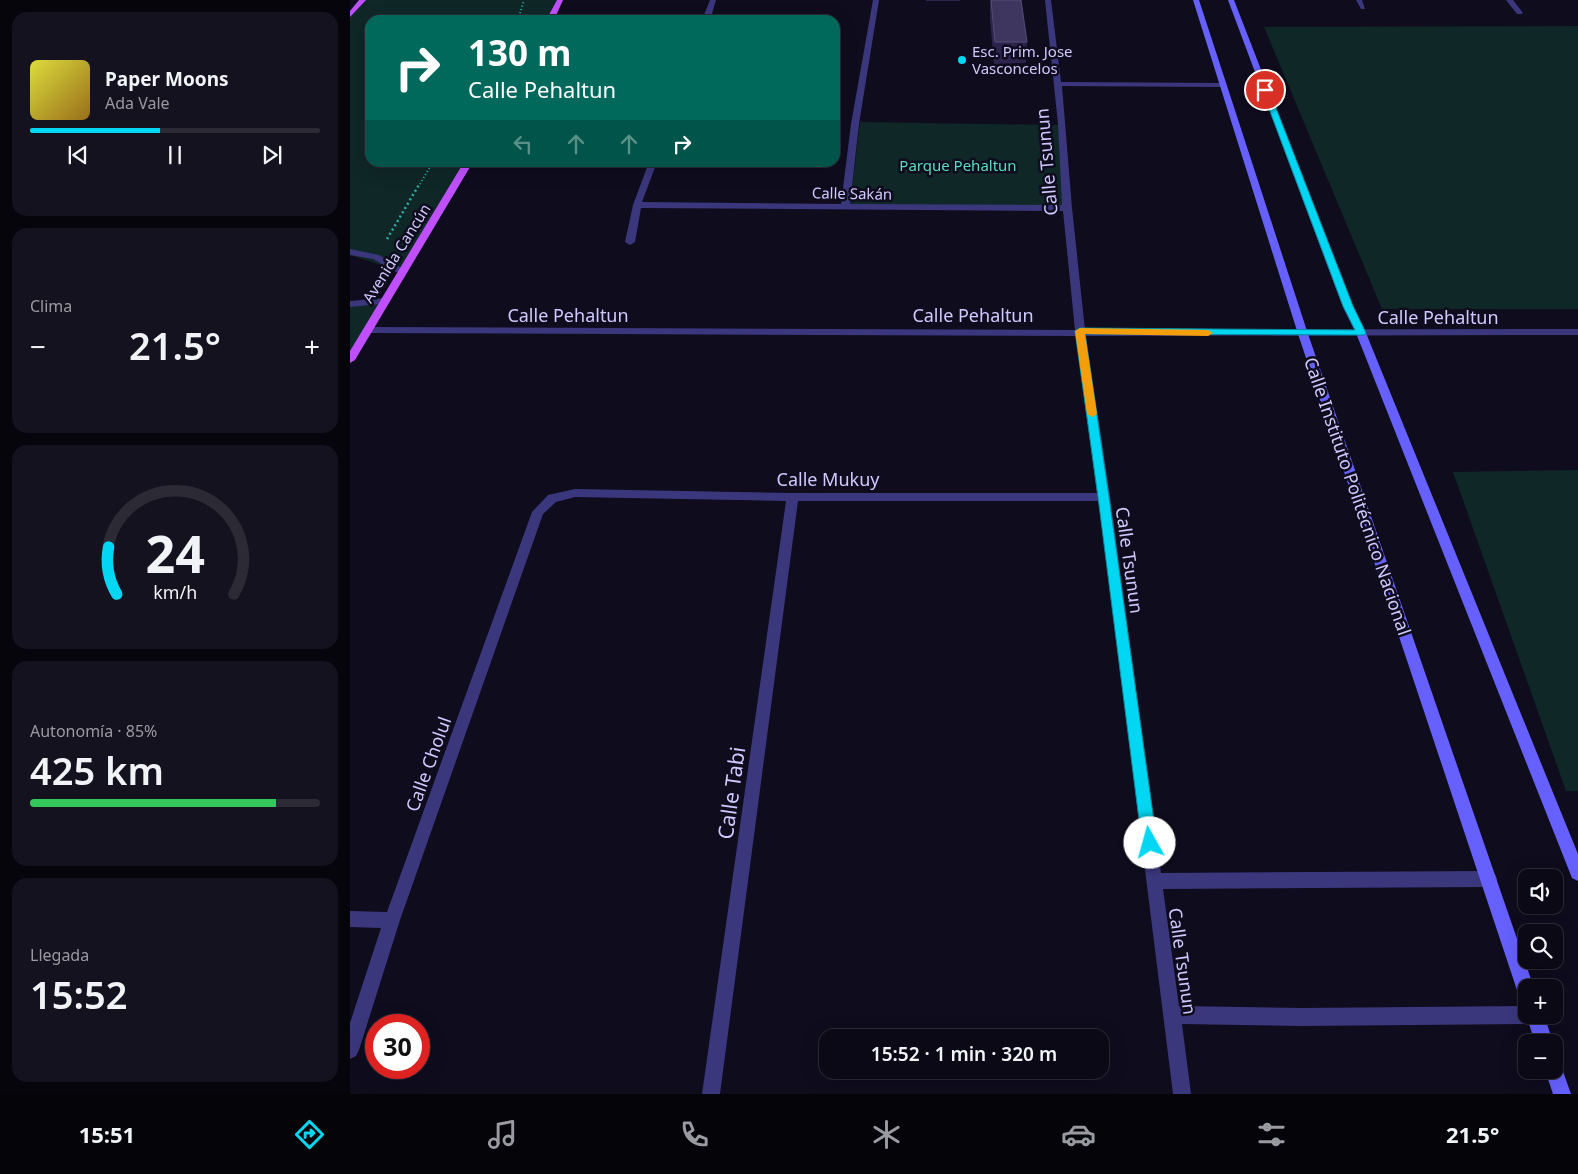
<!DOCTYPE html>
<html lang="es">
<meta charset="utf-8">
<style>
body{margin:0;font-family:"Noto Sans",sans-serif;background:#14121f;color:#f1f3f6;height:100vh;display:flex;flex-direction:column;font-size:19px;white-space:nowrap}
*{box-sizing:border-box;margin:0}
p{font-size:16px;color:#9a9aa1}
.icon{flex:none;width:28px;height:28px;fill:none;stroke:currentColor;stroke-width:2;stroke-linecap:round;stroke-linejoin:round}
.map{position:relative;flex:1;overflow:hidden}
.sheet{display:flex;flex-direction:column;gap:12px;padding:12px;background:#06050c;width:350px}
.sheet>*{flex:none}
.banner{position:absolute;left:15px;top:15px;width:475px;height:152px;border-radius:15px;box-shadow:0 5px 20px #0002,0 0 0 1px #2b2a35;background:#00695c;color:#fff;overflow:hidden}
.buttons{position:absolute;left:1168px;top:869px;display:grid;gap:10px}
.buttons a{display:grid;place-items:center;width:45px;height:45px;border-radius:10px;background:#0b0916;box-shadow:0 5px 20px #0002,0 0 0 1px #2b2a35;font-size:25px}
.speed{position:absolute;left:15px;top:1014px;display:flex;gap:10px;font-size:25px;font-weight:700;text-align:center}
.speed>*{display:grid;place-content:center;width:65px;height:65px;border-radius:50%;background:#0b0916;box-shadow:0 5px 20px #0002,0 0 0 1px #2b2a35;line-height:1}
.speed .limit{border:8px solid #d22;background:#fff;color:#111}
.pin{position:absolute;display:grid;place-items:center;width:42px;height:42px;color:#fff;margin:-21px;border:2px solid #fff;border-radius:50%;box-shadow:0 1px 5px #0007}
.me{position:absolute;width:55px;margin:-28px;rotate:353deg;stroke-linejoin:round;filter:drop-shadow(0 0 4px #0008)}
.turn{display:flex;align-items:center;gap:18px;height:105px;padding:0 20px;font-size:22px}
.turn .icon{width:65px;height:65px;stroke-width:2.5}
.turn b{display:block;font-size:35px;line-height:42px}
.lanes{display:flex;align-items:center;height:48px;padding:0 20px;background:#0003;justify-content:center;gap:25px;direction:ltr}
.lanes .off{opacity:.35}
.big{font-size:38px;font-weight:600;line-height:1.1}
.sheet .tile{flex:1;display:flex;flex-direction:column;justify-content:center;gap:8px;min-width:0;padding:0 18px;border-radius:15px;background:#14121f}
.sheet .dial{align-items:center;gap:0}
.dial svg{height:130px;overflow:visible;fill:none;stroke:#2b2a35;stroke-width:7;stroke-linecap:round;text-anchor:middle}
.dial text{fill:#f1f3f6;stroke:none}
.song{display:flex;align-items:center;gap:15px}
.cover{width:60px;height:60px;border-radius:8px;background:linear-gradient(135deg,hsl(60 70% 55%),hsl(40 70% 35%))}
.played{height:5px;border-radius:2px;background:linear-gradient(90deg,#01d7f2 45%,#2b2a35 45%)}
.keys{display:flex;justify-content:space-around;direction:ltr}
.heat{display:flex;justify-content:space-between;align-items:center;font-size:28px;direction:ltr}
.charge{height:8px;border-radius:4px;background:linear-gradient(90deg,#34c759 85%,#2b2a35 0)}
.trip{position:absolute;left:469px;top:1029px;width:290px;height:50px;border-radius:15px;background:#0b0916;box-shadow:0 5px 20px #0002,0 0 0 1px #2b2a35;font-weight:600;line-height:50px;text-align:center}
.tab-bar{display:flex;height:80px;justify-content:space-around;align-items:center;background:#040409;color:#9a9aa1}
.tab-bar .icon{width:35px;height:35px}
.tab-bar .current{color:#01d7f2}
.tab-bar b{font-size:22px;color:#f1f3f6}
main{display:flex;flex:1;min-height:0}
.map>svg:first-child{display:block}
.green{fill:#0f2727}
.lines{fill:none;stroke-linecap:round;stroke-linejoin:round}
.path-far1{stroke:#2daea8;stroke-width:2;stroke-dasharray:1 2.5;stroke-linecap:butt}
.path{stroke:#2daea8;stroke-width:2.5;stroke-dasharray:2 3;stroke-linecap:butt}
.street{fill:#3a377d;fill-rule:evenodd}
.secondary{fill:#6660fe;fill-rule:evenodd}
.primary{fill:#c050fe;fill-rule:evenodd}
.wall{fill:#2c244c}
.building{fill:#3e365f;stroke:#554d78}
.route{fill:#01d7f2;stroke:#018c9d}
.slow{fill:#f59e0b}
.poi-dot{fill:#01d7f2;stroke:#0f0c1e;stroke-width:2}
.labels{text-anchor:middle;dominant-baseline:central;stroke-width:5;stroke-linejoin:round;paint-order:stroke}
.far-poi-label{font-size:15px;fill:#d0c9ff;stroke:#0f0c1e;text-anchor:start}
.far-park-label{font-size:15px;fill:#56debe;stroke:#0f0c1e}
.far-street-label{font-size:15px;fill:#d0c9ff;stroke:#0f0c1e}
.street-label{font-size:18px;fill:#d0c9ff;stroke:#0f0c1e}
.near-street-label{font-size:21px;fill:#d0c9ff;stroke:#0f0c1e}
</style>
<main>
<section class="sheet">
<div class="tile">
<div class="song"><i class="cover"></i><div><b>Paper Moons</b><p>Ada Vale</p></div></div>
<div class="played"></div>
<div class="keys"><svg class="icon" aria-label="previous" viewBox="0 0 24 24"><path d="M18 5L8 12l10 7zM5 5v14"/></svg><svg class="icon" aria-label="pause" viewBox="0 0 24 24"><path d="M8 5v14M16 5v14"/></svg><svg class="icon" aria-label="next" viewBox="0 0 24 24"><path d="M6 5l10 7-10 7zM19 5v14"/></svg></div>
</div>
<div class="tile"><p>Clima</p>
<div class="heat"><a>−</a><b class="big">21.5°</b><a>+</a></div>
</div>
<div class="tile dial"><svg viewBox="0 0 100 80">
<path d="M14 69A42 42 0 1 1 86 69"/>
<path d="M14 69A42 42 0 0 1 9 40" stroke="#01d7f2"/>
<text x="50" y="56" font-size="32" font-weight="700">24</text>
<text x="50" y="72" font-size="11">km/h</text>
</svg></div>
<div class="tile"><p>Autonomía · 85%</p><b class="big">425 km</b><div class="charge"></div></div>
<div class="tile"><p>Llegada</p><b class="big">15:52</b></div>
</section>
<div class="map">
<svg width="1228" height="1094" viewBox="0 0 1228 1094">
<rect width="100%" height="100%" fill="#0f0c1e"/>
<path class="green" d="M12,0H207L195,20H20V162L115,163L53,272L0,255V15Z
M1228,26V309H1032L914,27Z
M510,122L709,125L717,208L500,205Z
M35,301L0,360V304Z
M1228,470V791H1216L1103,472Z"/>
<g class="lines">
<path class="path-far1" d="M168,20L174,0
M70,184L83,162"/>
<path class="path" d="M37,239L70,183"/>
<path class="street" d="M360,0H366L360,20H352Z
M523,0H529L509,124L500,204L712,205L708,124L695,0H701L711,82L872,83L876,85L872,87L712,86L722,208L735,330L1228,329V335L736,336L760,497L811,873L1139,871L1145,874L1147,879L1145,884L1139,887L813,889L829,1006L952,1008L1176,1006V1015H1190L1187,1021L1181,1024L952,1026L832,1024L841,1094H823L749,501H448L370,1094H352L436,501L225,497L206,502L193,514L50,920L9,1050L6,1056L0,1059V1023L31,928L0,927V911L37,912L182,512L198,495L225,489L443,493H747L726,336L17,333L12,330L17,327L725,330L713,211L291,208L285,242L280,245L275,242L283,205L299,162H307L292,202L491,204L501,124Z
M1006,0H1012L1015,9H1011Z
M1156,0H1163L1173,13L1171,14H1167Z
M0,249L29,255L58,272L53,275L50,274L23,259L0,255Z
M35,298L40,301L39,303L0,307V301Z"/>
<path class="secondary" d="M843,0H849L958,334L1184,988H1176V999L1170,996L1167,990L948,334Z
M878,0H884L1003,307L1016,333L1228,854V881L1222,878L1220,873L1006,333L993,307Z
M1176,1015H1194L1203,1042H1185Z
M1204,1060L1210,1063L1221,1094H1203L1195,1070H1204Z"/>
<path class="primary" d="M9,0H16L0,17V11Z
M207,0H213L204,20H196Z
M114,162H123L5,360L0,363V351Z"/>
</g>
<path class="wall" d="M576,0H610V1H576Z
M640,0L677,42L676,63L644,64L640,20Z"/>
<path class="building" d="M641,0H671L677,42H645Z"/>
<path class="route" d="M915,88L919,90L1003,306L1016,333L1014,335L735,334L759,497L807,843L804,847L800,849L795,847L792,843L748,497L725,331L730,328L1005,330L993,306L912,90Z"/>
<path class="slow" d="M730,328L858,330L863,333L858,336L735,334L747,414L742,417L737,414L725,331Z"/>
<circle class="poi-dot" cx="612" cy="60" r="5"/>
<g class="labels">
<g class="far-poi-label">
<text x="622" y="51">Esc. Prim. Jose<tspan x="622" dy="17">Vasconcelos</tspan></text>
</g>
<g class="far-park-label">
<text x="608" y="165">Parque Pehaltun</text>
</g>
<g class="far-street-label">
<text transform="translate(502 193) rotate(1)">Calle Sakán</text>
<text transform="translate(46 253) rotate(-58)">Avenida Cancún</text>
</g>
<g class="street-label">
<text transform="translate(696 162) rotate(-95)">Calle Tsunun</text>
<text x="218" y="315">Calle Pehaltun</text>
<text x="623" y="315">Calle Pehaltun</text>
<text x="1088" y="317">Calle Pehaltun</text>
<text x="478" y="479">Calle Mukuy</text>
<text transform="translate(1008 496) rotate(71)">Calle Instituto Politécnico Nacional</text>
<text transform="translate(780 560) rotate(82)">Calle Tsunun</text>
<text transform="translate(78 764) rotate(-70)">Calle Cholul</text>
<text transform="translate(833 961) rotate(82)">Calle Tsunun</text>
</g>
<g class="near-street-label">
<text transform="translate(381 793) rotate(-82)">Calle Tabi</text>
</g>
</g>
</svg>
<div class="buttons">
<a><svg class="icon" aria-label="sound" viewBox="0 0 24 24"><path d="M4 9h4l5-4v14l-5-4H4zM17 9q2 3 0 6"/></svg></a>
<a><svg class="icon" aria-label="search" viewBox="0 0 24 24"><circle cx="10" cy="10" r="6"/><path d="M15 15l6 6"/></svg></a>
<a>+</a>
<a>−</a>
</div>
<div class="speed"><div class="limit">30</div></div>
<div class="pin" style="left:915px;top:90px;background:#d93025"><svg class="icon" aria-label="arrive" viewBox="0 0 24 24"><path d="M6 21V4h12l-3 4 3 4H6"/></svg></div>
<svg class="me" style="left:800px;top:843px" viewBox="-20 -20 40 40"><circle r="19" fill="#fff"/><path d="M0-13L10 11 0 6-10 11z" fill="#01d7f2"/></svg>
<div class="trip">15:52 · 1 min · 320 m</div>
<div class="banner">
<div class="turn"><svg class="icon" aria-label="right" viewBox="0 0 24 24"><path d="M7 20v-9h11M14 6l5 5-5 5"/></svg><div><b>130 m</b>Calle Pehaltun</div></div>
<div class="lanes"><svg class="icon off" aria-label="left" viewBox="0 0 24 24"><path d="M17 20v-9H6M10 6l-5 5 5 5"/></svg><svg class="icon off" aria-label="ahead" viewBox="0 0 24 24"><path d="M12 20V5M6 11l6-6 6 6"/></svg><svg class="icon off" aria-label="ahead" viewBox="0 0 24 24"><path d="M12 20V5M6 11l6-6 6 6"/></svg><svg class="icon" aria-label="right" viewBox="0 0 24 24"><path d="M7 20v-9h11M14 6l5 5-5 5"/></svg></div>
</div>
</div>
</main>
<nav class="tab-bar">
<b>15:51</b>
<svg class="icon current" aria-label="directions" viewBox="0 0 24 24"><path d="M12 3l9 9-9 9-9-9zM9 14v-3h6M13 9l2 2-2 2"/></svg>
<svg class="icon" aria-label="music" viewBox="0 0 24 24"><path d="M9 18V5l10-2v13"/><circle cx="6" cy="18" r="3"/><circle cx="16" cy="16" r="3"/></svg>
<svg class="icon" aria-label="phone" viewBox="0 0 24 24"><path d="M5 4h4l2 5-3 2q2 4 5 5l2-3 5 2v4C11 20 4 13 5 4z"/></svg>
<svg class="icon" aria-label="climate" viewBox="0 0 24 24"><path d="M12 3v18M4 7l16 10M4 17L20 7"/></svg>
<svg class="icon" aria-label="car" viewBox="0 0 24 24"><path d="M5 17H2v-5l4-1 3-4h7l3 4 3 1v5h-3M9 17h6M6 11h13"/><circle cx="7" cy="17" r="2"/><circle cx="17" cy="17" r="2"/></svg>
<svg class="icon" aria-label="filters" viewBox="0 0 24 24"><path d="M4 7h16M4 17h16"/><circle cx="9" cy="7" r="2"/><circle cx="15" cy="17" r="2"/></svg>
<b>21.5°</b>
</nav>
